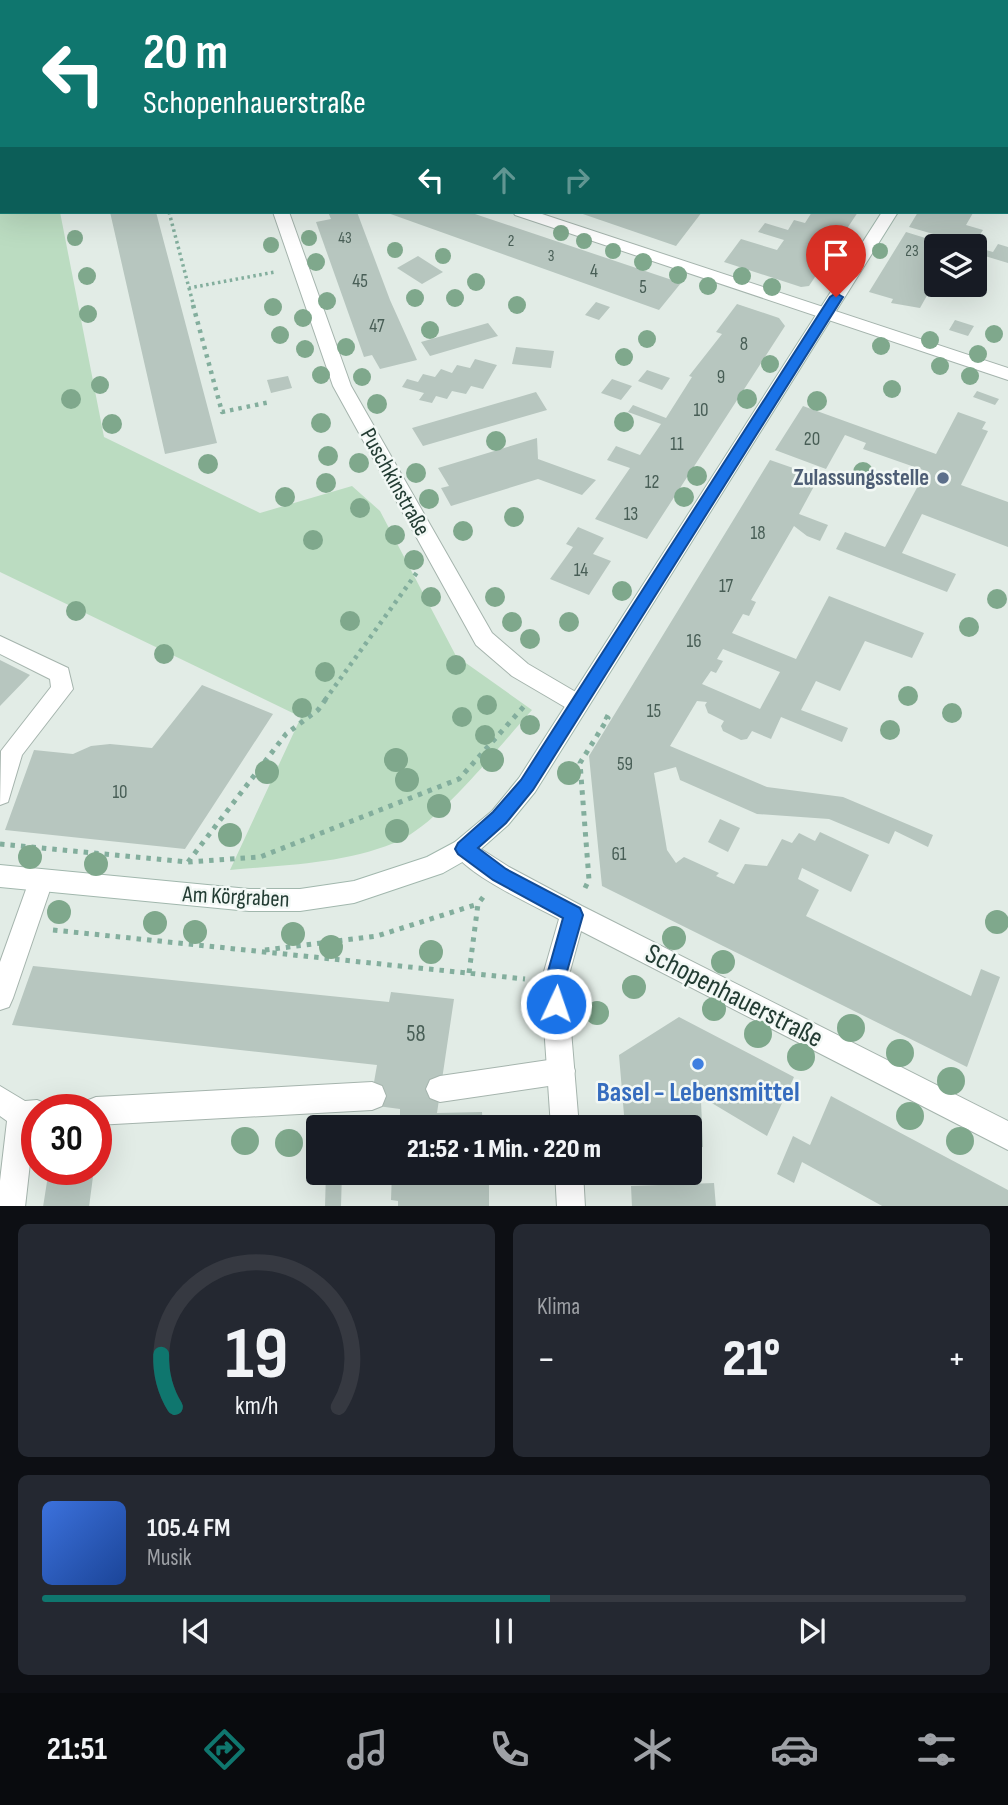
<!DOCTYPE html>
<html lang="de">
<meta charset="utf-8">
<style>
body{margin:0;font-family:"Sofia Sans Condensed",sans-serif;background:#242831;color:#f1f3f6;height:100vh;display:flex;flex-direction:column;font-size:26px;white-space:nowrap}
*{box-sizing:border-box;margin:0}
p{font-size:23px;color:#9ea1a6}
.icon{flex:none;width:38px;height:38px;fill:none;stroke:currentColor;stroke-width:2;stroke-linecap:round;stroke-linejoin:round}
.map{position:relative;height:1206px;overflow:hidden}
.drawer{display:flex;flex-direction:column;gap:18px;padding:18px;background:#0d0f14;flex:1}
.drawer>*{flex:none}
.guide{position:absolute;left:0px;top:0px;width:1008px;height:214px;box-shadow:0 7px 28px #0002;background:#0f766e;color:#fff;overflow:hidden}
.controls{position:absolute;left:924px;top:234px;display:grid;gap:14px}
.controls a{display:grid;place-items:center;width:63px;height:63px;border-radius:7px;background:#171b24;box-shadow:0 7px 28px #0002;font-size:35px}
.speed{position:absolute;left:21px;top:1094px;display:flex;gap:14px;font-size:35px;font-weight:700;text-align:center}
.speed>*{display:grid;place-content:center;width:91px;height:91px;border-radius:50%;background:#171b24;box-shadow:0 7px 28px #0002;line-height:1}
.speed .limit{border:10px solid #d22;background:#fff;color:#111}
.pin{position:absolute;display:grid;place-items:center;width:60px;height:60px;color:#fff;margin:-72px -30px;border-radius:50% 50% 50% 0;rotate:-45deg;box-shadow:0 0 7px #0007}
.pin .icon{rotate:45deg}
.me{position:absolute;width:77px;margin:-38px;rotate:3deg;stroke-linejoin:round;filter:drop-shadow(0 0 5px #0008)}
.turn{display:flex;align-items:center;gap:24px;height:147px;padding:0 28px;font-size:32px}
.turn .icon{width:91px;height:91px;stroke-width:2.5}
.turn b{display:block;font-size:49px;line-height:60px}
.lanes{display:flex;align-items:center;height:66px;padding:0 28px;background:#0003;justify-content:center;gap:35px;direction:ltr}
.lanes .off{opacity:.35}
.big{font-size:52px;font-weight:800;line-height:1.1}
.drawer .widget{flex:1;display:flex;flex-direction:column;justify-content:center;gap:10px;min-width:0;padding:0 24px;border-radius:10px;background:#242831}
.drawer .dial{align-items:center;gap:0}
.dial svg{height:182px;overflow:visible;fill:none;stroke:#363941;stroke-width:7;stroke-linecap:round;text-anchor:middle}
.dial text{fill:#f1f3f6;stroke:none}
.song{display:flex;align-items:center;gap:21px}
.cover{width:84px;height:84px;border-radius:10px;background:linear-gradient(135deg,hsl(220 70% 55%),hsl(220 70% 35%))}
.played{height:7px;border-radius:4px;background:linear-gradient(90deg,#0f766e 55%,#363941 55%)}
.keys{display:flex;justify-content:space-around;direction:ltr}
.heat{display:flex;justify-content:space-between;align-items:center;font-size:38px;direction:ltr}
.drawer .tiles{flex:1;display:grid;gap:18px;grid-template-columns:1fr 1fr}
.widget:last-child{grid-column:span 2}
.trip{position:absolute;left:306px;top:1115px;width:396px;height:70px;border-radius:7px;background:#171b24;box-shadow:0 7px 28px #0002;font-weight:800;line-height:70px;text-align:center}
.tabs{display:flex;height:112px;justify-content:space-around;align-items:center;background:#090b0e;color:#9ea1a6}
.tabs .icon{width:49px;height:49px}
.tabs .on{color:#0f766e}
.tabs b{font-size:32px;color:#f1f3f6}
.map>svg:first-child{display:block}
.green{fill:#bbdcc1}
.building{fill:#b7c6bf;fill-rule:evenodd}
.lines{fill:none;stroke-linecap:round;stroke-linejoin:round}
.lane-casing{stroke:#a5b4ad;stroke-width:2}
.street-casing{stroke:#a5b4ad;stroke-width:2}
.secondary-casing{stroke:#a1b7ad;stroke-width:2}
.path-far2{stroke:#83ae9d;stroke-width:3.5;stroke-dasharray:2.5 3.5;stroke-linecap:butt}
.path-far1{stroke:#83ae9d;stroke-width:4.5;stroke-dasharray:3.5 5;stroke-linecap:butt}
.path{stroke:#83ae9d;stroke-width:5;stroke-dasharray:4.5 6;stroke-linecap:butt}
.lane{fill:#fff;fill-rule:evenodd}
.street{fill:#fff;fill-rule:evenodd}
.secondary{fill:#fff;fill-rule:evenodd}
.tree{fill:#7fa88c}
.route{fill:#1a73e8;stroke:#114b97;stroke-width:2}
.service-dot{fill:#5c6f8a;stroke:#f2f8f5;stroke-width:2.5}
.shop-dot{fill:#3f7fe0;stroke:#f2f8f5;stroke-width:2.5}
.labels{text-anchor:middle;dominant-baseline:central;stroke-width:5;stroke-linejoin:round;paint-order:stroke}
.far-number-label{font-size:16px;fill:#485e56}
.number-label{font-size:19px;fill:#485e56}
.service-label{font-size:23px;font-weight:bold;fill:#4e5e75;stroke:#f2f8f5;text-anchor:end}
.street-label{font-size:23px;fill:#233c33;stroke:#f2f8f5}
.near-number-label{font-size:23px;fill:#485e56}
.near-street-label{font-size:28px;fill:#233c33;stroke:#f2f8f5}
.near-shop-label{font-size:28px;font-weight:bold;fill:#366cbe;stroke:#f2f8f5}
</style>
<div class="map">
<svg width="1008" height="1207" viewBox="0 0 1008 1207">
<rect width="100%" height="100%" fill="#e2ece6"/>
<path class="green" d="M0,0H117L2,2V212H60L104,437L260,513L352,486L380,511L456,656L532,710C499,746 438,826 394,843C342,864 284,865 230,870L301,717L0,572Z"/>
<path class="building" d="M110,212H156L217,443L165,454Z
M328,212H357L390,300L417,360L380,369L372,355L364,357L316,222L331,219Z
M385,212H469L681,283L659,310Z
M577,212H702L676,246Z
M812,212H858L809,286L801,287L724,262L741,239L777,250L784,240L758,232L765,223L788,230L794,220L805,223Z
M918,212H970L973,213L966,225L983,230L976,241L957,235L954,240L909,227Z
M906,232L951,246L936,247V268L929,281L934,283L920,308L891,303L893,299L869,292Z
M998,244L1008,247V263L975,253V247L993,252Z
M418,256L443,272L422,284L397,268Z
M596,302L610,307L599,320L585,315Z
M737,304L779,318L785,326L647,539L595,519L630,468L607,460L616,446L640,455L661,424L628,412L633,405L666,418L692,377L689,376L722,334L716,332Z
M955,320L974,326L968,336L949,330Z
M488,323L498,336L430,356L421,342Z
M516,347L554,351L551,368L512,364Z
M475,359L497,365L483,389L471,386L466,394L452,391L447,399L436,396L432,403L419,400L424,393L402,387L407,379L418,382L423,374L435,377L441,369L452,373L457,365L470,368Z
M647,370L670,378L662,390L638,381Z
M288,376L292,388L271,393L267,380Z
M612,379L632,386L621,400L601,393Z
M977,391L999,399L995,405L973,397Z
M536,392L547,410L423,446L412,428Z
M803,406L936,454L958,412L986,422L982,429L988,431L961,485L1008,502V547L922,514L902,553L956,574L947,592L836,549L845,532L885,547L926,471L863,449L866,443L845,435L826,469L775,450Z
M537,438L538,459L596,480L582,495L538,479L451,506L441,488L449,486L438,468Z
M770,460L819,477L799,514L828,525L820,541L807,536L794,526L751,600L756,602L749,616L743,614L732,633L796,659L829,596L924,633L912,658L865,641L840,691L816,681L801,710L848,728L842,742L781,717L771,739L752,731L747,739L741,740L723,731L721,726L724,721L708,713L705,705L707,702L697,701L670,746L767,787L843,797L933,835L928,847L895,831L889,844L829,819L757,814L680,780L676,767L654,773L667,850L676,863L684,857L719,873L716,876L734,884L745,864L767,866L782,839L792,843L799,833L815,841L820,832L869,855L851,892L802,868L798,879L819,890L806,916L971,996L981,969L1000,977L967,1067L602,886L589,756ZM723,649L780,672L760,709L702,684L711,671L716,673L723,661L717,659Z
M578,527L604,538L593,554L611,561L589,595L550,579L573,547L566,544Z
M0,660L30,675L0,706Z
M202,685L273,714L185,849L5,830L34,750L73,754L91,746L110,744L152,748Z
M720,819L740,828L728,852L708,842Z
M33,966L389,1002L391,992L454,999L437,1113L482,1112L483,1127H400V1109L370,1105L377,1065L12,1025Z
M679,1017L794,1077L767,1136L705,1099L701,1101L703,1147L690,1148V1127H625L619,1055Z
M831,1096L1008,1190V1207H884L802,1162L794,1183L777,1174L793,1136L810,1145Z
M364,1119V1127H318V1153H313L315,1121Z
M49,1169H94L89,1207H43Z
M326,1172H342L341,1207H325Z
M392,1172H489V1207H398V1201L391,1200Z
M714,1183L716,1207H632L631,1186Z"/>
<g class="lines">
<defs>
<path id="lane" d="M0,636L68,668L73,689L22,755L8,802L0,805L1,751L51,687L50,679L0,654Z
M41,870L50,873L53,881L13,998L9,1007L0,1010V962L29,881L32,873Z
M562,1058L572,1062L575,1071L572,1080L562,1084L440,1102L430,1098L426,1089L430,1080L440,1076Z
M372,1082L382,1086L386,1096L382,1106L372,1110L96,1125V1110H83L86,1101L96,1097Z
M0,1086L25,1101L37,1100L47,1104L49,1110H37V1128H34L25,1207H0V1181L7,1121L0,1116Z"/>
<path id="street" d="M262,0H276V2H262Z
M273,212H289L351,386L492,633L528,664L586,698L589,704L586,710L578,713L570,710L512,676L476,645L333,386Z
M513,212H536L1008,368V380L515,215Z
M464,838L509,867L582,906L1008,1121V1150L581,931L567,982L579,1127H551L541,982L559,919C533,905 464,874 452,849L455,842Z
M555,1172H583L585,1207H557Z"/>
<path id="secondary" d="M1006,20H1008L1006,30Z
M882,212H898L535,792L508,825L473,856L443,873L354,903L300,911H249L0,887V865L249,889H300L354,881L427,857L455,842L492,811L519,778Z"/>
</defs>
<use href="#lane" class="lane-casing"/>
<use href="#street" class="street-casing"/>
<use href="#secondary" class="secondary-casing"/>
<path class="path-far2" d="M985,0L988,2
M169,212L189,288L275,272
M189,288L194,307"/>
<path class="path-far1" d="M193,305L222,412L270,402
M325,700L418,571"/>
<path class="path" d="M0,844L188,862L260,857L459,779L527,703
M188,862L286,734L318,710L326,699
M585,888L589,880L580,763L608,718L600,714
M53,930L525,979
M265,950L377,936L478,904
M469,973L478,904L484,896"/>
<use href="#lane" class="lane"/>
<use href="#street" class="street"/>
<use href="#secondary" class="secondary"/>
</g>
<g class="tree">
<circle cx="561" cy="233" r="8"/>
<circle cx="75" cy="238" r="8"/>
<circle cx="309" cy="238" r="8"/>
<circle cx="584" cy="241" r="8"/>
<circle cx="271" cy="245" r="8"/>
<circle cx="848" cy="245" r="8"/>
<circle cx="395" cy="250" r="8"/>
<circle cx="613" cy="251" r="8"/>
<circle cx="880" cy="251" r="8"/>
<circle cx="443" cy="256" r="8"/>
<circle cx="316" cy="262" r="9"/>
<circle cx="643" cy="262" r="9"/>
<circle cx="678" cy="275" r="9"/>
<circle cx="87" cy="276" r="9"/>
<circle cx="742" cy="276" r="9"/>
<circle cx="476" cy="282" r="9"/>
<circle cx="708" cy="286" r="9"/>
<circle cx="772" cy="287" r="9"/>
<circle cx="415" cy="298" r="9"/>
<circle cx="455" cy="298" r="9"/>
<circle cx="327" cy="301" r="9"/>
<circle cx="517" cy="305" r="9"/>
<circle cx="273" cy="307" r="9"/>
<circle cx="88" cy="314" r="9"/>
<circle cx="303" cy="318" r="9"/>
<circle cx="430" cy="330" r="9"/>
<circle cx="994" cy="334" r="9"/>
<circle cx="280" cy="335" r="9"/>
<circle cx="647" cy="339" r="9"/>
<circle cx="930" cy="340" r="9"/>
<circle cx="881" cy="346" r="9"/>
<circle cx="346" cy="347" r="9"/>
<circle cx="305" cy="349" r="9"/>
<circle cx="978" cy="354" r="9"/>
<circle cx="624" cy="357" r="9"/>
<circle cx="770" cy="364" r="9"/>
<circle cx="940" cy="366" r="9"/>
<circle cx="321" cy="375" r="9"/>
<circle cx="970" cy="376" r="9"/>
<circle cx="362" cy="377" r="9"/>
<circle cx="100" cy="385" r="9"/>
<circle cx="892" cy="389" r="9"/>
<circle cx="71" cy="399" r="10"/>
<circle cx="747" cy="399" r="10"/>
<circle cx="817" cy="401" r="10"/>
<circle cx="377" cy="404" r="10"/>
<circle cx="624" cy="422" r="10"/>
<circle cx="321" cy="423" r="10"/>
<circle cx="112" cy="424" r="10"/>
<circle cx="496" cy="441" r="10"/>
<circle cx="328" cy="456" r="10"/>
<circle cx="359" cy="463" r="10"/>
<circle cx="208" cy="464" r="10"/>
<circle cx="863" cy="472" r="10"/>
<circle cx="416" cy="473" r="10"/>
<circle cx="697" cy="476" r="10"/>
<circle cx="326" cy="483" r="10"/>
<circle cx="285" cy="497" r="10"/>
<circle cx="684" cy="497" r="10"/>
<circle cx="429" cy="499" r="10"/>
<circle cx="360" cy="508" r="10"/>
<circle cx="514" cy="517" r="10"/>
<circle cx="463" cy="531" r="10"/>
<circle cx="395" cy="535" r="10"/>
<circle cx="313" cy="540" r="10"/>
<circle cx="414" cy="560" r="10"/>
<circle cx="622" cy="591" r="10"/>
<circle cx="431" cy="597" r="10"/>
<circle cx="495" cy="597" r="10"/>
<circle cx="997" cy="599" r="10"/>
<circle cx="76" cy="611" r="10"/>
<circle cx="350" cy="621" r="10"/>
<circle cx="512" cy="622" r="10"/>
<circle cx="569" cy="622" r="10"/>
<circle cx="969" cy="627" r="10"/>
<circle cx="530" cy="639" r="10"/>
<circle cx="164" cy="654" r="10"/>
<circle cx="456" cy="665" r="10"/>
<circle cx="325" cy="672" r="10"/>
<circle cx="908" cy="696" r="10"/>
<circle cx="487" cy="705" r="10"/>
<circle cx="302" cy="708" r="10"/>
<circle cx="952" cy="713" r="10"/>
<circle cx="462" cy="717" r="10"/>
<circle cx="530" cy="725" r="10"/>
<circle cx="890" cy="730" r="10"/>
<circle cx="485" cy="735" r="10"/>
<circle cx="396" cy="760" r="12"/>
<circle cx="492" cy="760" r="12"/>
<circle cx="267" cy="772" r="12"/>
<circle cx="569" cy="773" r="12"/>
<circle cx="407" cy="780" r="12"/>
<circle cx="439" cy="806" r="12"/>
<circle cx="397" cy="831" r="12"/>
<circle cx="230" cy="835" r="12"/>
<circle cx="30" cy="857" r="12"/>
<circle cx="96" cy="864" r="12"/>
<circle cx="59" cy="912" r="12"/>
<circle cx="997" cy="922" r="12"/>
<circle cx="155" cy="923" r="12"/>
<circle cx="195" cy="932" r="12"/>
<circle cx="293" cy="934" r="12"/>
<circle cx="674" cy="938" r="12"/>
<circle cx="331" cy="947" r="12"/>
<circle cx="431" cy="952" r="12"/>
<circle cx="723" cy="962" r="12"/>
<circle cx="634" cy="987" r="12"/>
<circle cx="714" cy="1009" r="12"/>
<circle cx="597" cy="1013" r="12"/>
<circle cx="851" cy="1028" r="14"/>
<circle cx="758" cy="1034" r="14"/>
<circle cx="900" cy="1053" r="14"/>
<circle cx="801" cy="1057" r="14"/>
<circle cx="951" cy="1081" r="14"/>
<circle cx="910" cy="1116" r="14"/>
<circle cx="245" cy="1141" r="14"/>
<circle cx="960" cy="1141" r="14"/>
<circle cx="289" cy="1143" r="14"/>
</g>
<path class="route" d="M836,293L843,297L533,790L506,823L478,848L506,869L580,908L583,915L564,982L566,1004L563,1011L556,1014L549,1011L545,982L563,918L493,880L458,854L455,849L458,843L493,812L521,780L830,297Z"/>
<circle class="service-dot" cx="943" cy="478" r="7"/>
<circle class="shop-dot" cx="698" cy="1064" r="7"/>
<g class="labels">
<g class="far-number-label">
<text x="345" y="238">43</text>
<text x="511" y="241">2</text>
<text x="912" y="251">23</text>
<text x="551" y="256">3</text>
</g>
<g class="number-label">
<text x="594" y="271">4</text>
<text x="360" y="281">45</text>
<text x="643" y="287">5</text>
<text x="377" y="326">47</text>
<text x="744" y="344">8</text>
<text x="721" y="377">9</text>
<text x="701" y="410">10</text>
<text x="812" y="439">20</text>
<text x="677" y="444">11</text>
<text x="652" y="482">12</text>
<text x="631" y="514">13</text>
<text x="758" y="533">18</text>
<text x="581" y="570">14</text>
<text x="726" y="586">17</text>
<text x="694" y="641">16</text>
<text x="654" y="711">15</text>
<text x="625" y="764">59</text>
<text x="120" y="792">10</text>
<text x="619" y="854">61</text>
</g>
<g class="service-label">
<text x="929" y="478">Zulassungsstelle</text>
</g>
<g class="street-label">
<text transform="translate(395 482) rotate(61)">Puschkinstraße</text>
<text transform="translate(236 897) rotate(3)">Am Körgraben</text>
</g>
<g class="near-number-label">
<text x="416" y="1034">58</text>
</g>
<g class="near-street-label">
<text transform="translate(734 996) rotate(27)">Schopenhauerstraße</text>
</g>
<g class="near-shop-label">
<text x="698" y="1092">Basel - Lebensmittel</text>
</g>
</g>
</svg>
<div class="controls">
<a><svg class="icon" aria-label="layers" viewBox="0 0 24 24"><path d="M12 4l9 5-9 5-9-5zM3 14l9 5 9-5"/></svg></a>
</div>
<div class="speed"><div class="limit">30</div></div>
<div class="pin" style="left:836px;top:297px;background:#d93025"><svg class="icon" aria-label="arrive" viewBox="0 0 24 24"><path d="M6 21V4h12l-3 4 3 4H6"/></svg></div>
<svg class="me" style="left:556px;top:1004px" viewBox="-20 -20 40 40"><circle r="17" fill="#1a73e8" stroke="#fff" stroke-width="3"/><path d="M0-11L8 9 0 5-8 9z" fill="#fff"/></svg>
<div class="trip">21:52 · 1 Min. · 220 m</div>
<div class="guide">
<div class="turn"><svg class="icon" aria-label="left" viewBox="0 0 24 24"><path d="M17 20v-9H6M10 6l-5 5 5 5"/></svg><div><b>20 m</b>Schopenhauerstraße</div></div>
<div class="lanes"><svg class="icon" aria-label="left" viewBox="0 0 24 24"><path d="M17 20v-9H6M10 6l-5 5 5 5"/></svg><svg class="icon off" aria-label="ahead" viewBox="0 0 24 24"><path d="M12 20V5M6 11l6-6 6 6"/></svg><svg class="icon off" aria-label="right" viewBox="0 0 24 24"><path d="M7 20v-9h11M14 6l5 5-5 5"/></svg></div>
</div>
</div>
<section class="drawer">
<div class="tiles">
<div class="widget dial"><svg viewBox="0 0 100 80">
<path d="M14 69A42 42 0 1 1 86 69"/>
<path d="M14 69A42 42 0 0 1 8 46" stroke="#0f766e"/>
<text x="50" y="56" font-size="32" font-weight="700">19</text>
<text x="50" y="72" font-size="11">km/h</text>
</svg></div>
<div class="widget"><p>Klima</p>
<div class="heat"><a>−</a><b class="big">21°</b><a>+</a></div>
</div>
<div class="widget">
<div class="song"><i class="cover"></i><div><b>105.4 FM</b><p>Musik</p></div></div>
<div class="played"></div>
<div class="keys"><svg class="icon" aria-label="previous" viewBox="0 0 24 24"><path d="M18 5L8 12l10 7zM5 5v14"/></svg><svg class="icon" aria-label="pause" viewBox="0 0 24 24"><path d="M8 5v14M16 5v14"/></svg><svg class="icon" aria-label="next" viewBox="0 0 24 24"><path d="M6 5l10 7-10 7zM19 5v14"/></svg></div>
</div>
</div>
</section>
<nav class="tabs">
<b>21:51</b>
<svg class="icon on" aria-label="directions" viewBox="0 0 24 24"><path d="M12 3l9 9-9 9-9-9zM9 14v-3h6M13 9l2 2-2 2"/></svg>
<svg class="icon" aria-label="music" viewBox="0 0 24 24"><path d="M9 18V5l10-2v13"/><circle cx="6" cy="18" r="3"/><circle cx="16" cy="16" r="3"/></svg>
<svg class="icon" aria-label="phone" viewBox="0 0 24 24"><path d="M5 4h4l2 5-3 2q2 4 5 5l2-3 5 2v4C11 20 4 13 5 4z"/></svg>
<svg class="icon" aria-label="climate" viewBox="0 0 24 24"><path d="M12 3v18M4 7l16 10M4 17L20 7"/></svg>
<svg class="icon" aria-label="car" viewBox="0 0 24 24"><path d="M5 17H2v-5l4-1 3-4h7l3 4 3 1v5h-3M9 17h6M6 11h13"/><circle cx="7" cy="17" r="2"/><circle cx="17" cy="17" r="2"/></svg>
<svg class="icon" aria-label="filters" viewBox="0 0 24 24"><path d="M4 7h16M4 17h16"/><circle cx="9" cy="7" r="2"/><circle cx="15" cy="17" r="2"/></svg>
</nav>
